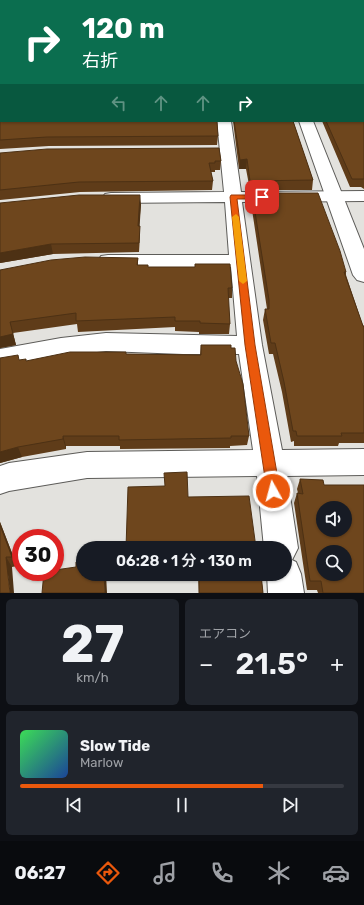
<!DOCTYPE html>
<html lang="ja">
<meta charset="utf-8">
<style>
body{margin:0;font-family:Rubik,"Noto Sans JP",sans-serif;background:#20242c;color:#f1f3f6;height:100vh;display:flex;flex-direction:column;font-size:15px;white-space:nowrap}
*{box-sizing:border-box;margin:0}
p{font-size:13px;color:#9ea1a6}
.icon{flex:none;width:22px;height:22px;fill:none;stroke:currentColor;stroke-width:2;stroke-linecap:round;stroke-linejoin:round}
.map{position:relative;height:593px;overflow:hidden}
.details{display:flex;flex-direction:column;gap:6px;padding:6px;background:#0d0f14;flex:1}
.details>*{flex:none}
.hud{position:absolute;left:0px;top:0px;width:364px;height:122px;box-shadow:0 1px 3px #0004;background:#0b6e4f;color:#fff;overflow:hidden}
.buttons{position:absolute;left:316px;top:501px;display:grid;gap:8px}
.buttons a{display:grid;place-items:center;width:36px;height:36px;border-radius:50%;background:#171b24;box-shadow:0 1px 3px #0004;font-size:20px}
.speed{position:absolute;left:12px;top:529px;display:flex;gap:8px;font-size:20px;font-weight:700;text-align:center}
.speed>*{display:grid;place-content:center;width:52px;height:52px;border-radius:50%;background:#171b24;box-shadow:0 1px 3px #0004;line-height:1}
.speed .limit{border:6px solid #d22;background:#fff;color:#111}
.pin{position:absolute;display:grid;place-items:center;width:34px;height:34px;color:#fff;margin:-17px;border-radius:8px;box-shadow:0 2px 6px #0006}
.me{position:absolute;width:44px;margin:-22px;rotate:353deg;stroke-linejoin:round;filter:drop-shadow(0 0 3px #0008)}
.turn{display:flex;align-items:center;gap:14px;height:84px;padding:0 16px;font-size:18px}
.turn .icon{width:52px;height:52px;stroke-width:2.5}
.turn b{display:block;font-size:28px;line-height:34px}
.lanes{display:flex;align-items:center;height:38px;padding:0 16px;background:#0003;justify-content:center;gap:20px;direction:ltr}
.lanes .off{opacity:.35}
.big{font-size:30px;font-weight:600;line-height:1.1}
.details .card{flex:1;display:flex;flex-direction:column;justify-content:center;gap:6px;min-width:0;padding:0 14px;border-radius:6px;background:#20242c}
.details .dial{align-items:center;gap:0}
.dial b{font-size:52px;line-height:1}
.song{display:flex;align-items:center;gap:12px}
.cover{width:48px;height:48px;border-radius:6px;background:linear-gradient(135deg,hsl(130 70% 55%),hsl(220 70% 35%))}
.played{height:4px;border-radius:2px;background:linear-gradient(90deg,#ea580c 75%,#363941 75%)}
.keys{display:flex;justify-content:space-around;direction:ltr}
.heat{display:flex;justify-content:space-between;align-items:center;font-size:22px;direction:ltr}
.details .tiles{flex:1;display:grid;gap:6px;grid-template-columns:1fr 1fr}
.card:last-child{grid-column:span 2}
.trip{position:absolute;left:76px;top:541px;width:216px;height:40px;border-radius:20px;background:#171b24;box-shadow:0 1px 3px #0004;font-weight:600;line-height:40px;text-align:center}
.tabs{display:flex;height:64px;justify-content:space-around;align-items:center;background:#090b0e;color:#9ea1a6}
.tabs .icon{width:28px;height:28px}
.tabs .active{color:#ea580c}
.tabs b{font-size:18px;color:#f1f3f6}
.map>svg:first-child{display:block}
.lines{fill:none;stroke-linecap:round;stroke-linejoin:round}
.minor-casing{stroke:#5d5c59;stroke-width:2}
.tertiary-casing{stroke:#5d5c59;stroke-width:2}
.minor{fill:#fff;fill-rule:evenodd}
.tertiary{fill:#fff;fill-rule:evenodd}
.wall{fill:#5f3c19}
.shaded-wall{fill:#4d3114}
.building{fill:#6e461d;stroke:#4d3114;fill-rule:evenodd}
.route{fill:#ea580c;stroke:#983908}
.slow{fill:#f59e0b}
</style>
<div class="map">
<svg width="364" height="593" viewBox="0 0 364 593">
<rect width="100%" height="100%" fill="#e3e2de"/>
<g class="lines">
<defs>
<path id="minor" d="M250,0H258L259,1H249Z
M363,30H364V36H363Z
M363,57H364V65H363Z
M217,121H231L241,192L364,191V201L242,202L262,345L282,450L364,449V475L287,476L298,548L292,560L296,562L301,574L304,593H268L267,574H285V548H264L257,476L87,478L9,491L0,494V466L9,463L87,452L253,450L239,354H183L106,351L61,356L0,367V349L61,338L106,333L237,336L231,267H108L101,266L98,261L101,256L108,255H229L225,202L111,203L105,202L102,198L105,194L111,193L224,192Z"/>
<path id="tertiary" d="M0,57H1V63H0Z
M299,121H313L364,249V282L357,280L353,275Z"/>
</defs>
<use href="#minor" class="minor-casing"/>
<use href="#tertiary" class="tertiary-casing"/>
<use href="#minor" class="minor"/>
<use href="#tertiary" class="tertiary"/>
</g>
<path class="wall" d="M279,0H326L327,1H279Z
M363,77L364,78V189L361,187H350L322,121H363Z
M0,114L218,136L217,145L49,146L0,149Z
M233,121H293L313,180L312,190H250L246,169H239Z
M0,153L221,161L220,170H215V172H211L213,181L212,190L80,192L0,200Z
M252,193L346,272V275L363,326H364V443H339L338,446H294V441L291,442L282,392L273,354H269L263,320L265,309H267L251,203Z
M0,203L141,204L139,226L140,236L139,252L53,254L0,263Z
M138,258V265L148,267L232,288V298H228L230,324L229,334H199V332L175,331V327L78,332L77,324L13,333L16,345L0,348V270Z
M201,345L231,348L236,361L249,436L247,445L230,446V448L120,449V446H66V449L22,457L0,463V358L26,361L126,352V354L200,355Z
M300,479L324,485L364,593H318L317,590H307L294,503L297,493H298L297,489Z
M0,522L17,566L12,567L0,593Z
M126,574H143L127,575Z
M198,574H261L263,593H199Z"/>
<path class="shaded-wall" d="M0,0H30L29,1H1V5H0Z
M247,159L246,169H239L240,160Z
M140,195L141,204L139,236L138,226Z
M51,244L53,254L0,263V253Z
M10,322L16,345L0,348V337Z
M63,436L66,446V449L63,439Z
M18,447L22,457L0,463V452Z
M0,522L17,566L12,557L0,525Z
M6,557L12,567L14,593H10Z
M104,574H106L107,593H105Z"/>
<path class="building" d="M48,0H73L72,1H47Z
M107,0H137V1H107Z
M285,0H326L327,1H286Z
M1,34V49H0V35Z
M363,70V77L364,78V179H352L326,121H363Z
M0,85H1V111H0Z
M0,114H1V121H217L218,136L47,137L0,140Z
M234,121H293L313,180L250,181L247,159L240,160Z
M219,148L221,161H215V163H209L213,181L79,182L0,190V153L47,149Z
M252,193H318L340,251L346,272H344L363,326H364V433H341L342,436H297L296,431H293L284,382L275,343H271L265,309H269V300Z
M79,195H140L138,226H140L139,243L51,244L0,253V203Z
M85,257L138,258L137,265H148V267H195V264H230L232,288H228L230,324L200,323V321H175V317L76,321V313L10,322L13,334L0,337V270L51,260Z
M201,345H231V348H235L236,361L243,384L249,436H231V438L119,440V436H63V439L18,447L0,452V358L18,355L19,360L26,359V361L70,352H126V354L201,355Z
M187,472L188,497L249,496L256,548H126L128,487L165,486L164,473Z
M300,479L323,480L324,485H364V593H323L321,581H310L297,493L303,494ZM323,508H345V530H323ZM323,552H345V574H323Z
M0,525L12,557H6L10,593H0Z
M83,561V574H104L105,593H42L44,572H55V570L76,567V562Z
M199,574H261L263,593H199Z"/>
<path class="route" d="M231,195H262L266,197L262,199H237L255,345L280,491L278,495L273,497L269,495L267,491L245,345L230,197Z"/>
<path class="slow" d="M236,214L239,217L247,281L243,284L239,281L232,217Z"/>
</svg>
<div class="buttons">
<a><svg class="icon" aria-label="sound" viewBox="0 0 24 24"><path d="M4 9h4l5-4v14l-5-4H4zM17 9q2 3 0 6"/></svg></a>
<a><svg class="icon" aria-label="search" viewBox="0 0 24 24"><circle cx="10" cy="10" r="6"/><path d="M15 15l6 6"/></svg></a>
</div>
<div class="speed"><div class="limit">30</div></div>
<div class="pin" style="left:262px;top:197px;background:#d93025"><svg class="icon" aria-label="arrive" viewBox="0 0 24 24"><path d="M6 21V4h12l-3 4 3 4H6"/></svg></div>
<svg class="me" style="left:273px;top:491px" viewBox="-20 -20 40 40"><circle r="17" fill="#ea580c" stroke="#fff" stroke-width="3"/><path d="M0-11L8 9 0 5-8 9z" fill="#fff"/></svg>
<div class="trip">06:28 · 1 分 · 130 m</div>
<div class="hud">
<div class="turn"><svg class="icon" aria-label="right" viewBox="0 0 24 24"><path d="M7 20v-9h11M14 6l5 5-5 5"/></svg><div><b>120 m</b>右折</div></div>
<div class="lanes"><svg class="icon off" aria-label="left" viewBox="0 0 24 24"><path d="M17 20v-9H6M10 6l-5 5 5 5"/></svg><svg class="icon off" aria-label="ahead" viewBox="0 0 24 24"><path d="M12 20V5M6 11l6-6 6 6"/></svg><svg class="icon off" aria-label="ahead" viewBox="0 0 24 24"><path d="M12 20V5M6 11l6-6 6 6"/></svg><svg class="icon" aria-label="right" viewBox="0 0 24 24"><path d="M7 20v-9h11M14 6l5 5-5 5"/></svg></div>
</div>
</div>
<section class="details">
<div class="tiles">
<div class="card dial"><b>27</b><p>km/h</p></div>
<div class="card"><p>エアコン</p>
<div class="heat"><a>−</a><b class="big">21.5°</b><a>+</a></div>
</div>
<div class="card">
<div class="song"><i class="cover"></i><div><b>Slow Tide</b><p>Marlow</p></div></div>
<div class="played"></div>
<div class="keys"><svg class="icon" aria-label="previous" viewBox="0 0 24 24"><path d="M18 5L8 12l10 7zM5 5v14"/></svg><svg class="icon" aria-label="pause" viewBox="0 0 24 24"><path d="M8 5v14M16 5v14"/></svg><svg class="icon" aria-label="next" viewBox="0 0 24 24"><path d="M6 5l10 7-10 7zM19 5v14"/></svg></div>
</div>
</div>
</section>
<nav class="tabs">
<b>06:27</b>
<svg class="icon active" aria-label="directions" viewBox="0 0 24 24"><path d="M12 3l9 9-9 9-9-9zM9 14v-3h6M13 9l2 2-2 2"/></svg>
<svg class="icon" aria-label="music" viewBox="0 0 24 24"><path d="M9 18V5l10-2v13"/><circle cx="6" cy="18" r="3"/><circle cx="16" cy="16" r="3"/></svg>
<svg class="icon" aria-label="phone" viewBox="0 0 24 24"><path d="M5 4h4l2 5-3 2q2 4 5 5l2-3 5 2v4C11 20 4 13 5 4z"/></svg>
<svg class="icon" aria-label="climate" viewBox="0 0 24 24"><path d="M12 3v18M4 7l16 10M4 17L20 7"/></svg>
<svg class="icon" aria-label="car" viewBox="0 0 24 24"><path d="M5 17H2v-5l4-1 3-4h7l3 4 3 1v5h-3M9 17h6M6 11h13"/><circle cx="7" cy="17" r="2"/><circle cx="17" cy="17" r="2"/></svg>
</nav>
